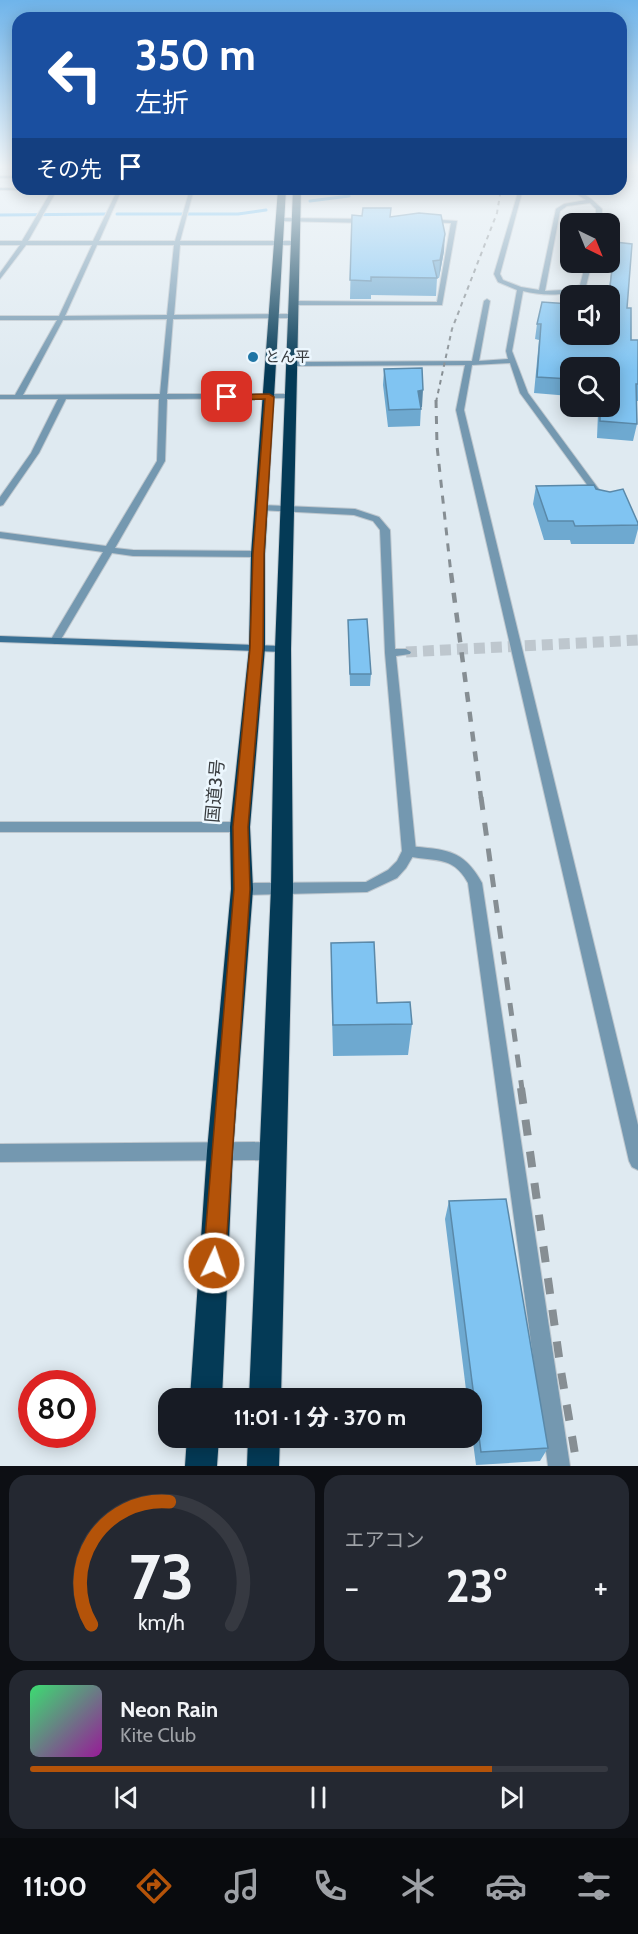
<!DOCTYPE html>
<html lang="ja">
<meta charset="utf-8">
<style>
body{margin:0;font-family:Cabin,"Noto Sans JP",sans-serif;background:#242831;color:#f1f3f6;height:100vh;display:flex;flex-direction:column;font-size:22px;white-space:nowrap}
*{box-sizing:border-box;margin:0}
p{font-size:20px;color:#9ea1a6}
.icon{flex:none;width:33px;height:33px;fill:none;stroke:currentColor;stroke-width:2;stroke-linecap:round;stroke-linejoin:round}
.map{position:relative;height:1466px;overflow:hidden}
.side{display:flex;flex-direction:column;gap:9px;padding:9px;background:#0d0f14;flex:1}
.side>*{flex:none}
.top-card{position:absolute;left:12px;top:12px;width:615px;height:183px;border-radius:18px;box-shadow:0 3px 15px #0003;background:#1a4fa0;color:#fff;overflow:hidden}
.needle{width:39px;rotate:137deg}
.controls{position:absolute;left:560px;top:213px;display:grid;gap:12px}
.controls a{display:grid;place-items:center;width:60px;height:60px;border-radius:12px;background:#171b24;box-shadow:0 3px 15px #0003;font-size:30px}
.speed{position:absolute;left:18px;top:1370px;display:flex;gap:12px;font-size:30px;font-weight:700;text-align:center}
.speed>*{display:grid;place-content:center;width:78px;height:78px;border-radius:50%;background:#171b24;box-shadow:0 3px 15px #0003;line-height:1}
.speed .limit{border:9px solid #d22;background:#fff;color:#111}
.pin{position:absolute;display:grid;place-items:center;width:51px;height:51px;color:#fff;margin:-26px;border-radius:12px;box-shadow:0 3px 9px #0006}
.me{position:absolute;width:66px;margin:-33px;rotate:3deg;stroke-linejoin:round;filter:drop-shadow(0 0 4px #0008)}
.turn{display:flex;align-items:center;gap:21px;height:126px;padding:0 24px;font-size:27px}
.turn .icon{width:78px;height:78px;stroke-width:2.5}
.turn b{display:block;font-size:42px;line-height:51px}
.then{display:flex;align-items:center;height:57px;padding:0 24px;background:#0003;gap:12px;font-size:22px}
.big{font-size:45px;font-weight:800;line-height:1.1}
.side .widget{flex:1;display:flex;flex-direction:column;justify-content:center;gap:9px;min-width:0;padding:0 21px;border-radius:18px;background:#242831}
.side .dial{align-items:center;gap:0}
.dial svg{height:156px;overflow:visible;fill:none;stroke:#363941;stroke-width:7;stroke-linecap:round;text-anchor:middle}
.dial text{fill:#f1f3f6;stroke:none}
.song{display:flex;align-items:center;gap:18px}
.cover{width:72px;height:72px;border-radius:9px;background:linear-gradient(135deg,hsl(140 70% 55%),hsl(300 70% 35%))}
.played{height:6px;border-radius:3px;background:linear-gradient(90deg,#b45309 80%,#363941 80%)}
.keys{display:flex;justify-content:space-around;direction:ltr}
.heat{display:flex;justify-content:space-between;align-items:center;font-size:33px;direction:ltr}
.side .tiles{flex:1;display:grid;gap:9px;grid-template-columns:1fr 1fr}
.widget:last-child{grid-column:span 2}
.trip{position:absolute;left:158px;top:1388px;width:324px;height:60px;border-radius:18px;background:#171b24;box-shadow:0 3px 15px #0003;font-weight:800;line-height:60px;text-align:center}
.tab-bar{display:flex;height:96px;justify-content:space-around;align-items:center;background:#090b0e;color:#9ea1a6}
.tab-bar .icon{width:42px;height:42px}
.tab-bar .current{color:#b45309}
.tab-bar b{font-size:27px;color:#f1f3f6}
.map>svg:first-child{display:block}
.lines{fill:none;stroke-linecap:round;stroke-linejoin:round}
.stream{stroke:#5ab4ed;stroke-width:3}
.street-tunnel{stroke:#bec7ce;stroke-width:11;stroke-dasharray:11 6;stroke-linecap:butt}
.lane-casing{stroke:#bec7ce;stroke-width:2}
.street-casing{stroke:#bec7ce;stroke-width:2}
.secondary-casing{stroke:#bec7ce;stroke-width:2}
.highway-casing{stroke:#bec7ce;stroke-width:2}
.lane{fill:#7498b0;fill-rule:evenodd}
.street{fill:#7498b0;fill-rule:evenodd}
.secondary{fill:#397094;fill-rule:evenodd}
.highway{fill:#043a56;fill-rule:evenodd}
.rail-far4{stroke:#868e93;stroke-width:2;stroke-dasharray:4.5 4.5;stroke-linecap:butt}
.rail-far3{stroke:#868e93;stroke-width:3;stroke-dasharray:8 8;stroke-linecap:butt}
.rail-far2{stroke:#868e93;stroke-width:4.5;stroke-dasharray:10 10;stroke-linecap:butt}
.rail-far1{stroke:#868e93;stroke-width:5;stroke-dasharray:13 13;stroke-linecap:butt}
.rail{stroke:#868e93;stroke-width:8;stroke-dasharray:16 16;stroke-linecap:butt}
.wall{fill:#6ea9d0}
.shaded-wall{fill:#5a89a9}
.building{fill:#80c4f2;stroke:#5a89a9;stroke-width:1.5}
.route{fill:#b45309;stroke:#753606;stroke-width:1.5}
.poi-dot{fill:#1f75a5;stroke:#ecf7fe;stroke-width:2}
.labels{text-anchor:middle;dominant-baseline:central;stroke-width:5;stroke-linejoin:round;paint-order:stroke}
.far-poi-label{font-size:15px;fill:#393d40;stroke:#ecf7fe;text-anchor:start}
.street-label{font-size:18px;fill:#393d40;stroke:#ecf7fe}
</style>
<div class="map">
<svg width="638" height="1466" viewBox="0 0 638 1466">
<rect width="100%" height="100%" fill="#dfeaf1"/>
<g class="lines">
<path class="stream" d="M310,201L349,196
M117,214H238L266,210
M0,215L108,214"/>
<path class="street-tunnel" d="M406,652L638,640"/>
<defs>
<path id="lane" d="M519,189H523L500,274L503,280L521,287L539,290L556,209L564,204L586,200L569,189C581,189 593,200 602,209V224H596V209L590,203L567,206L560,211L545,291L563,290L580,285L586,262H592L586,286C568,297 543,296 523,291L512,351L528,393L609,503L608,505H602L520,393L510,363L472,365L464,410L638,1125V1170L632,1167L629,1161L456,410L465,365L293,366L289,364L293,362L472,361L484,301L487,299L490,301L479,361L508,359L506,351L517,290L498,282L494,274Z
M409,846C445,850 463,848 482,883L570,1466H548L468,883C452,853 431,863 404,855L402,851L404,847Z"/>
<path id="street" d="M0,166H5L0,170Z
M0,176H18V178H0Z
M0,188L60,189L57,190L28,241H93L118,189H122L99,241H175L190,189H194L180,241H296L299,243L296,245H180L174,315L294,314L297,316L294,318L173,319L167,394H292L296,396L292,398L167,399L165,461L115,548L133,550L258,551L263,554L258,557L133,556L112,553L60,641L55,644L50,641L103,552L0,538V532L106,546L157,461L159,399H66L39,453L3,505L0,506V497L31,453L58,399H0V395H15L57,320H0V316H59L92,245H26L0,279V273L20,245H0V241H22L52,190H0ZM97,245H174L167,315L65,316ZM167,319L160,394L23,395L63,320Z
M232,189H299L297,190Z
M281,218L367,219L370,221L367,223L279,221Z
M427,219L457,221L442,305H294L291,303L294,301L437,302L451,223L425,222Z
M262,505L355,509L379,517L390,530L395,649H406L411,652L410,654L396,656L416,851L406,868L397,878L367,892L242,895L237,893L235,889L237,885L242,883L366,882L388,870L397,861L402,851L385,653L380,530L373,521L354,515L259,510L257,508Z
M0,822H240L245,824L247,827L245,830L240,832H0Z
M273,1142L279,1145L282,1151L279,1157L273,1160L0,1162V1144Z"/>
<path id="secondary" d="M0,636L283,646L288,649L283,652L0,642Z"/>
<path id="highway" d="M278,189H286L265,554V648L250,827L253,889L233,1151L222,1398H190L207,1151L231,889L230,827L249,648L251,554Z
M293,189H301L291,649L293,888L281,1398H249L271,888L275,649Z
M187,1437H219L217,1466H185Z
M248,1437H280L279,1466H247Z"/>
</defs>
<use href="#lane" class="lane-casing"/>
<use href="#street" class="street-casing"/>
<use href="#secondary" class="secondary-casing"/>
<use href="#highway" class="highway-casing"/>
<use href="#lane" class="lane"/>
<use href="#street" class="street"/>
<use href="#secondary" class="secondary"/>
<use href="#highway" class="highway"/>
<path class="rail-far4" d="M436,402L452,329L497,213L501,189"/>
<path class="rail-far3" d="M436,400L437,446L451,574"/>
<path class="rail-far2" d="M451,573L481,798"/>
<path class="rail-far1" d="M481,797L522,1089"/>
<path class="rail" d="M521,1088L561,1371L577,1466"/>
</g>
<path class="wall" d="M352,215L391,217L444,251L439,278H437L436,296L371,295V299H350Z
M615,242L627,308L631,340H638V401H636L637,424L633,441L597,438L598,413L578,411V406H609V368H570V396L534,393L539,340L535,339L537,324L609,334V296H608Z
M384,369L422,407H421L420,426L388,427L383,385Z
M536,486L596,489L638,523V529L634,544H571L570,540H544L533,504Z
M348,620L371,674L370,686H350Z
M331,943L377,1003L412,1024L408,1055L333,1056L331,975Z
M449,1201L548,1448L540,1461L476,1465L471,1427V1398H467L445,1219Z"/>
<path class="shaded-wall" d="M445,234L444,251L439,278L440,260Z
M423,390L422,407L417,408L418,391Z"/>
<path class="building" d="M363,208H391L390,217L419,213L441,215L445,234L440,260L433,261L437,278L371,277V281L350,280L352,215L362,216Z
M615,242L632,244L627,308H631V340H638V384H636L637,424L600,421V406H609V368H570V379L537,377L541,324H537L542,302L570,304V334H609V296Z
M422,368L423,390L418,391L421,409L389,410L384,369Z
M594,485L596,489L610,492L623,489L638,523V525L575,526L573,521H548L536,486Z
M367,619L371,674H350L348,620Z
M374,942L377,1003L410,1002L412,1024L333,1025L331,943Z
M506,1199L548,1448L481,1452L449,1201Z"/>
<linearGradient id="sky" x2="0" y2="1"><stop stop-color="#6fb4ea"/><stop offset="0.45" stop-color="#f1f6f9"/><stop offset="1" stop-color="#f1f6f9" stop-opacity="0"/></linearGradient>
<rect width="638" height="371" fill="url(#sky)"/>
<path class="route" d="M269,394L274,397L264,554L263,648L248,827L250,889L225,1263L221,1271L214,1274L206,1271L203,1263L234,889L233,827L250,648L253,554L265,399L227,400L222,397L227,395Z"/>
<circle class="poi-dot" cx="253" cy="357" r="6"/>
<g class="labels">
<g class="far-poi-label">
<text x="265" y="357">とん平</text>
</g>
<g class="street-label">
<text transform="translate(215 791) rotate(-85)">国道3号</text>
</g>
</g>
</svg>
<div class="controls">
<a><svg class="needle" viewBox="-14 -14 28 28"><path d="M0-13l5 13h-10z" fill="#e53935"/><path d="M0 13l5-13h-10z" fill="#9ea1a6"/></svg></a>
<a><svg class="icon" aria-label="sound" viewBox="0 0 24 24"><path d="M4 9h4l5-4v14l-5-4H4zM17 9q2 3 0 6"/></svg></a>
<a><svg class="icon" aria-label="search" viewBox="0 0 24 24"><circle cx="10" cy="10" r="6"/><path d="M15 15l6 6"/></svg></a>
</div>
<div class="speed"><div class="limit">80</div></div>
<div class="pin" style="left:227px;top:397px;background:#d93025"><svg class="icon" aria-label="arrive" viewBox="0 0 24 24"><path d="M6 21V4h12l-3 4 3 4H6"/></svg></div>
<svg class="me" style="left:214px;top:1263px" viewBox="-20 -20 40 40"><circle r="17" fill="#b45309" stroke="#fff" stroke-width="3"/><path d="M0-11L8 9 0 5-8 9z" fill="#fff"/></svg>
<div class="trip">11:01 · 1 分 · 370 m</div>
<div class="top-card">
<div class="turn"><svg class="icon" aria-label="left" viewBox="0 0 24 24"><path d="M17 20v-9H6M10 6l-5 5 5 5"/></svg><div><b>350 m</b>左折</div></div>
<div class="then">その先<svg class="icon" aria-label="arrive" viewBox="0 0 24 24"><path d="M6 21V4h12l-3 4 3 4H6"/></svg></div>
</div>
</div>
<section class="side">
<div class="tiles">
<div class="widget dial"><svg viewBox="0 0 100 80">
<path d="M14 69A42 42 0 1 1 86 69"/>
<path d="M14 69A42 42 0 0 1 54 6" stroke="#b45309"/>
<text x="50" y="56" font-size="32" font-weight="700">73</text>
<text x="50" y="72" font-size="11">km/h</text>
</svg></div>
<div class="widget"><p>エアコン</p>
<div class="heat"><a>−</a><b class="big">23°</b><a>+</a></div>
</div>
<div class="widget">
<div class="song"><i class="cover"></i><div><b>Neon Rain</b><p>Kite Club</p></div></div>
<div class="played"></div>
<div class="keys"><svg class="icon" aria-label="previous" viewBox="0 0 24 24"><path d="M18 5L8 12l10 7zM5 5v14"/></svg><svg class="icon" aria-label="pause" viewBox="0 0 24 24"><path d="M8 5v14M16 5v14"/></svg><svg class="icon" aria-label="next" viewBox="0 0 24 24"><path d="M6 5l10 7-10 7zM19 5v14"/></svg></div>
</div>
</div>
</section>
<nav class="tab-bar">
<b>11:00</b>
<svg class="icon current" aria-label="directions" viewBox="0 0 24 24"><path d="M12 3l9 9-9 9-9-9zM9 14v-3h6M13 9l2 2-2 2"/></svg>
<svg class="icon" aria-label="music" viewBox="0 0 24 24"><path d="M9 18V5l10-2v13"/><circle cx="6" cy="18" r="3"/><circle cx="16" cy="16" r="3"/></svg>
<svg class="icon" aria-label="phone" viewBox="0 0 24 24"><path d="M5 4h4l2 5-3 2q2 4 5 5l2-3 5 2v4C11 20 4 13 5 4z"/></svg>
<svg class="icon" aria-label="climate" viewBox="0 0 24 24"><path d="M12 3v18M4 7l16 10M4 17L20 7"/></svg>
<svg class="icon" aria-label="car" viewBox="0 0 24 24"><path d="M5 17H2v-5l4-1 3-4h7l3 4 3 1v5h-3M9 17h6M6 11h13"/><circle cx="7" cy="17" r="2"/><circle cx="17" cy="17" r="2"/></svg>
<svg class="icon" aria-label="filters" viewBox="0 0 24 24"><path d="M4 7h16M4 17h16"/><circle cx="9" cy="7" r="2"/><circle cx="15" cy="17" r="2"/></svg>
</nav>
